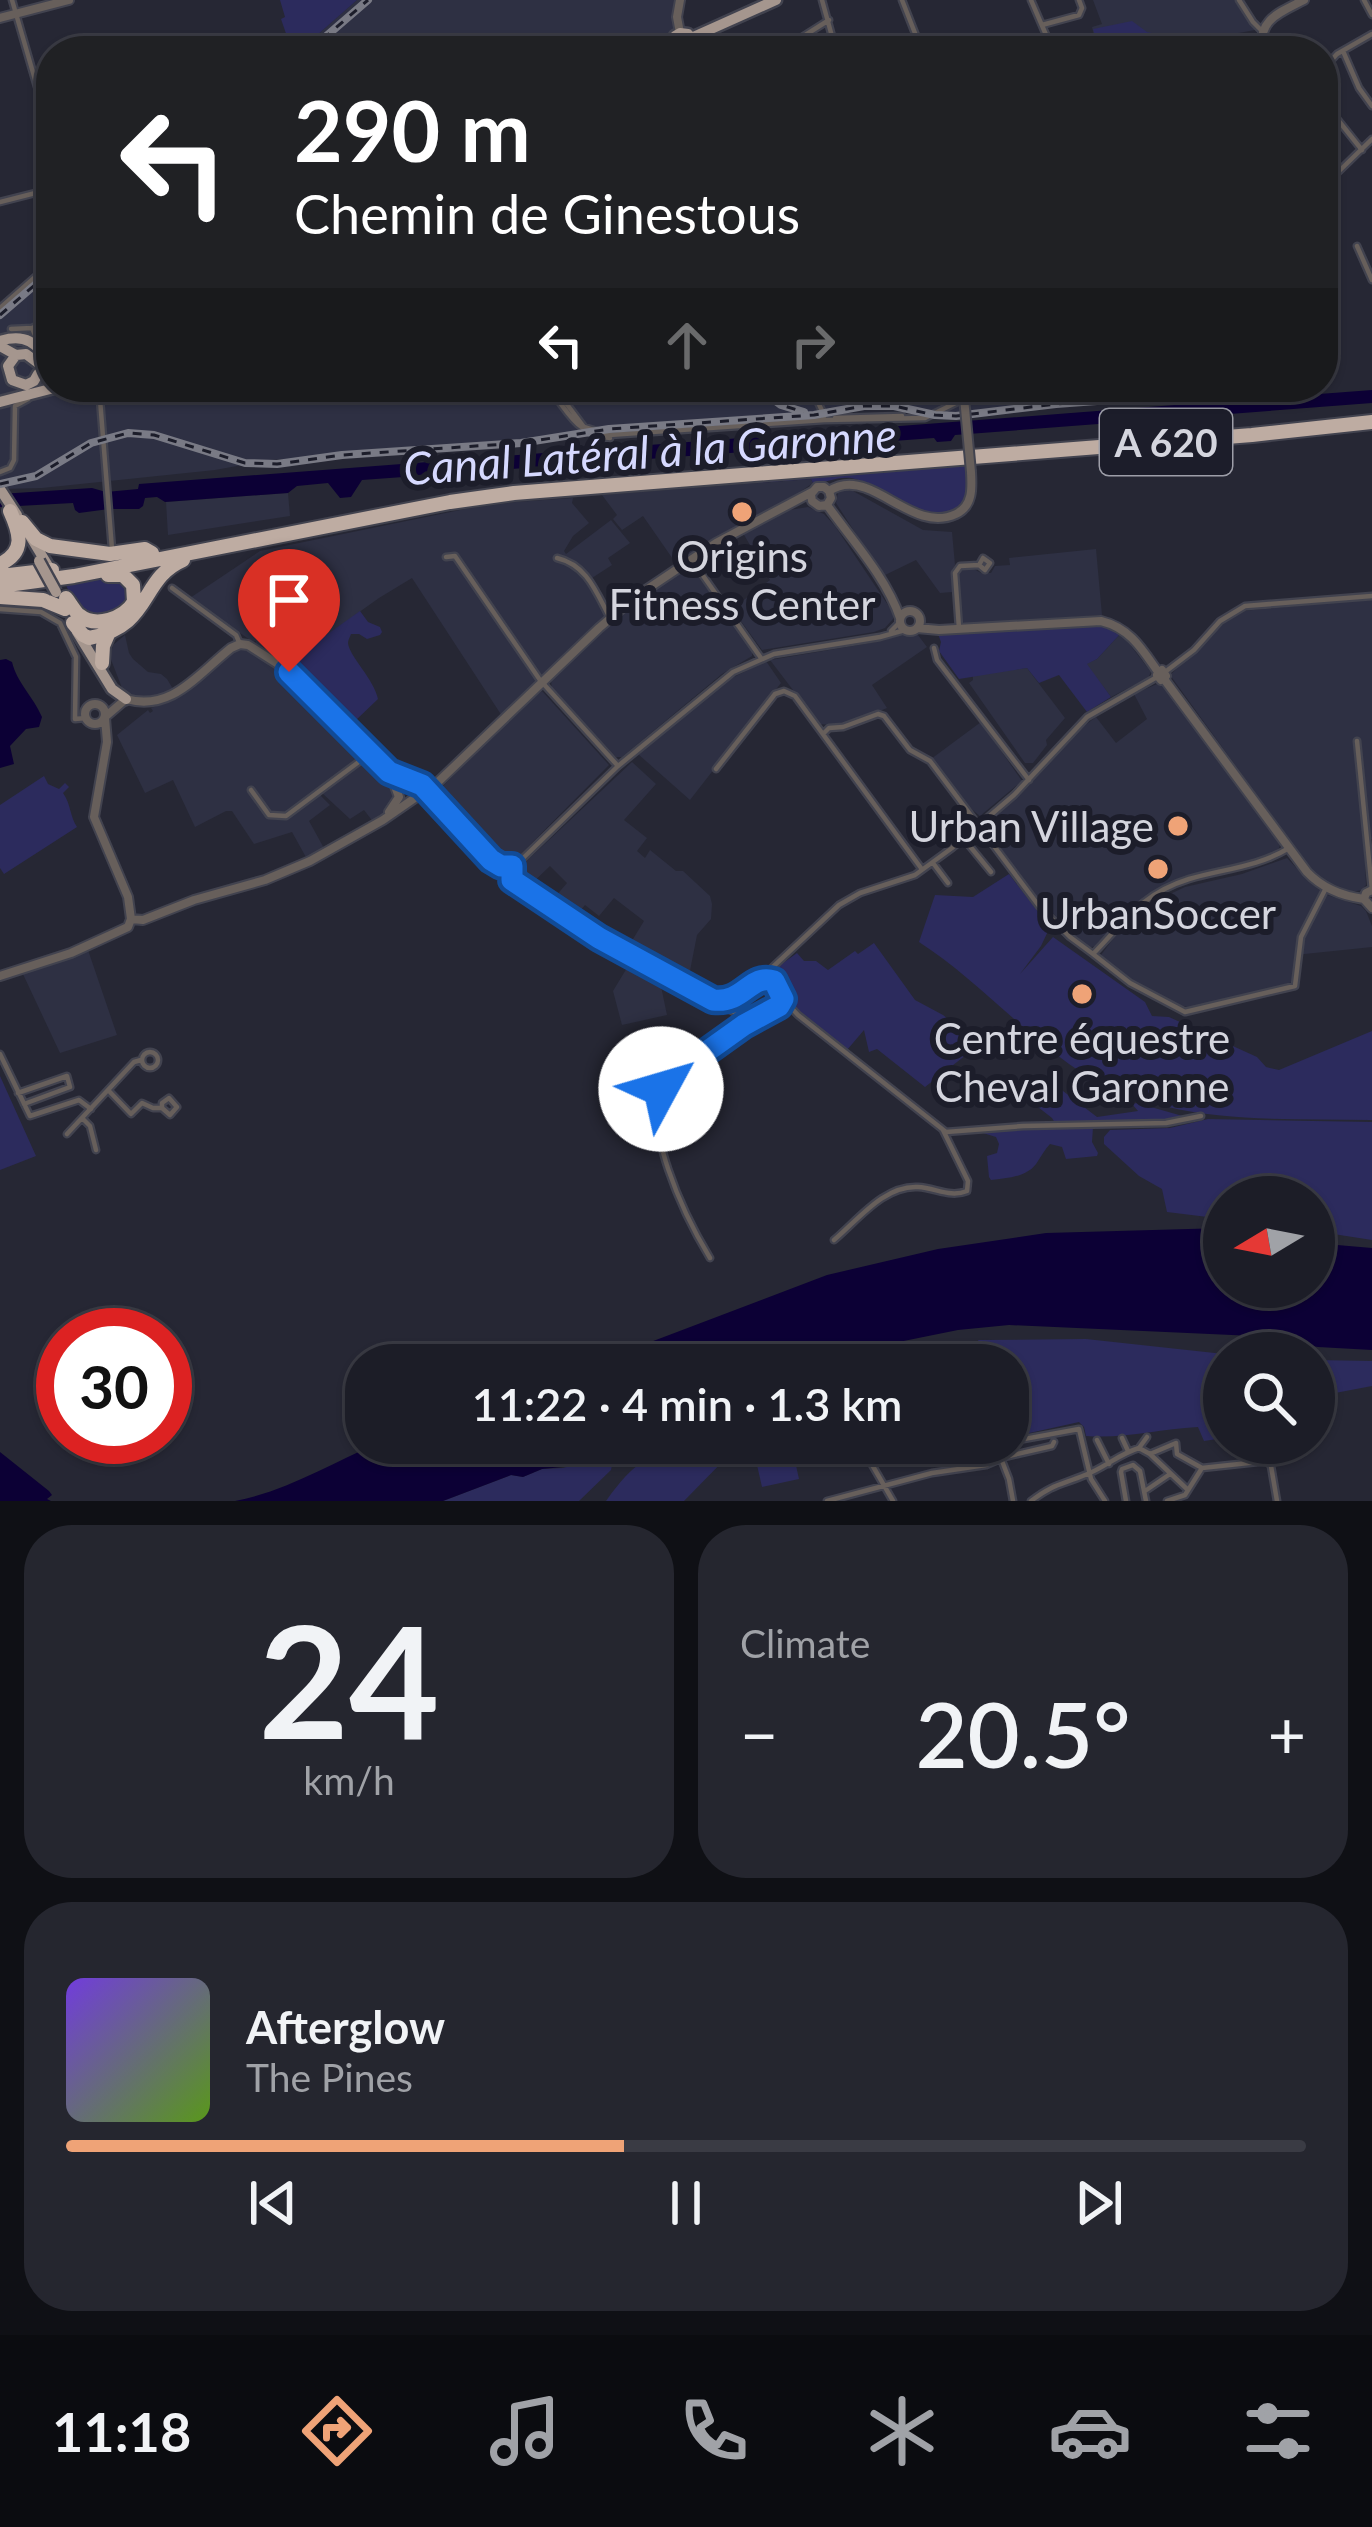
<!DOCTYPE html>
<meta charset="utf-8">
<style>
body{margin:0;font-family:Lato,sans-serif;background:#25262f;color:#f1f3f6;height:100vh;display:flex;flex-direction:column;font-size:45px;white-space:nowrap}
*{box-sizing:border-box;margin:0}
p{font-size:39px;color:#a0a2a7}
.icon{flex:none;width:66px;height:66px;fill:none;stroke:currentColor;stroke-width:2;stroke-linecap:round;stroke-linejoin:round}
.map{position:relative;height:1501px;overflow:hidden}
.details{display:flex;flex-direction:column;gap:24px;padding:24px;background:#0f1015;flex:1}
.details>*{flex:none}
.hud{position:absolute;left:36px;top:36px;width:1302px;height:366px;border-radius:48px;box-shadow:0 3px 9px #0004,0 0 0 3px #3a3b44;background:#202124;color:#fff;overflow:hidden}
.needle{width:78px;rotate:260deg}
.buttons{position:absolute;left:1203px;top:1176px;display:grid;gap:24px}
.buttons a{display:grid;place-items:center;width:132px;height:132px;border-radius:50%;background:#1c1d27;box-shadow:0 3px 9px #0004,0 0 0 3px #3a3b44;font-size:60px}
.speed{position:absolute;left:36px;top:1308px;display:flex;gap:24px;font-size:60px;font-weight:700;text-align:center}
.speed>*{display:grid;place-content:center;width:156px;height:156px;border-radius:50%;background:#1c1d27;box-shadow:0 3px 9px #0004,0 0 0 3px #3a3b44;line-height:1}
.speed .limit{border:18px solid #d22;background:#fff;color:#111}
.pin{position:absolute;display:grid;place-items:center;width:102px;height:102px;color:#fff;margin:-123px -51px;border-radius:50% 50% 50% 0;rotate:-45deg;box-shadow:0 0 12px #0007}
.pin .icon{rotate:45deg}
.me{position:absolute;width:132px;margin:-66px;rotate:51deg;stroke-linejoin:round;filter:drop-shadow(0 0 9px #0008)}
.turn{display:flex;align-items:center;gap:42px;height:252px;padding:0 60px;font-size:54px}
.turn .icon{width:156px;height:156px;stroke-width:2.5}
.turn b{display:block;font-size:84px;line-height:102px}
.lanes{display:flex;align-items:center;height:114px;padding:0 60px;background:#0003;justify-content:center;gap:60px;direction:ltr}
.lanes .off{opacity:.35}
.big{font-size:90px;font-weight:600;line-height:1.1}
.details .widget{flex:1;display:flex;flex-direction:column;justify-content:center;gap:18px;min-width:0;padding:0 42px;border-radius:48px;background:#25262f}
.details .dial{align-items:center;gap:0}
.dial b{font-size:156px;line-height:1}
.song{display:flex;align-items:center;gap:36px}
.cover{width:144px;height:144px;border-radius:18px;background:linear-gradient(135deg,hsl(260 70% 55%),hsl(90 70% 35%))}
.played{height:12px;border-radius:6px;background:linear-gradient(90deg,#efa377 45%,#3a3b44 45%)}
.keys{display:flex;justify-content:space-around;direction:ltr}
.heat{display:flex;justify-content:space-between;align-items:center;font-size:66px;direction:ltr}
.details .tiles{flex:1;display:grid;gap:24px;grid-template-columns:1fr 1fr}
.widget:last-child{grid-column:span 2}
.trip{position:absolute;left:345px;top:1344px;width:684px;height:120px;border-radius:48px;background:#1c1d27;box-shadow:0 3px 9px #0004,0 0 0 3px #3a3b44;font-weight:600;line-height:120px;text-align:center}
.tabs{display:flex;height:192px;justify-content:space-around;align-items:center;background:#0b0c10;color:#a0a2a7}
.tabs .icon{width:84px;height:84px}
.tabs .on{color:#efa377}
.tabs b{font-size:54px;color:#f1f3f6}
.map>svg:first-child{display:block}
.built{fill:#2e3043}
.green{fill:#2c2b5d}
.water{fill:#0c0035}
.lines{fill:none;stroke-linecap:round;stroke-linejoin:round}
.minor-casing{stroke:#42434f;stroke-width:9}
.tertiary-casing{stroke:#42434f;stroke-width:12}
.primary-casing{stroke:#42434f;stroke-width:15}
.motorway-casing{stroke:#42434f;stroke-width:18}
.minor{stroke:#675f5b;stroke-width:4.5}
.tertiary{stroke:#675f5b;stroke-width:8}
.primary{stroke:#a5968e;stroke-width:10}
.motorway{stroke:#beaca2;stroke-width:14}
.rail-casing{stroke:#797a85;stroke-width:8}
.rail{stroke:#1c1d2a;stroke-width:3;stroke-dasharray:9;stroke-linecap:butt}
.tertiary-bridge-casing{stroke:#42434f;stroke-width:12;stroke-linecap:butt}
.primary-bridge-casing{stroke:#42434f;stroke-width:15;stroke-linecap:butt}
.tertiary-bridge{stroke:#675f5b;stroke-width:8}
.primary-bridge{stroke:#a5968e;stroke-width:10}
.route-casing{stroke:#114b97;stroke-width:30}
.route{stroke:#1a73e8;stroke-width:21}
.poi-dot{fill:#efa377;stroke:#1c1d2a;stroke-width:4.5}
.labels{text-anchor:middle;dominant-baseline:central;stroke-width:12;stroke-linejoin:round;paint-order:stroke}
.shield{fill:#1c1d2a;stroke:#9d9ea8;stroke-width:3}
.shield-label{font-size:39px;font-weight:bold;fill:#d4d5de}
.poi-label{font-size:42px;fill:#d4d5de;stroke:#1c1d2a}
.water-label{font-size:45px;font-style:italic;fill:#d6d9ff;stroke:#1c1d2a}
</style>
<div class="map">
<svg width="1372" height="1501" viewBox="0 0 1372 1501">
<rect width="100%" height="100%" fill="#262734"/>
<path class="built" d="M357,0H674L673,32L668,42L674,51H299Z
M1093,0H1237L1255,30L1162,47L1161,51H1098L1092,27L1102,24Z
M51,268V387H1267L1018,407L949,414L940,418L907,409L867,406L820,416L343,456L269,460L215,470L42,488L0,489V313Z
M811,479L813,483L781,505L677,565L643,516L622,530L613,519L617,515L602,495Z
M844,490L853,491L923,530L952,532L955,565L952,570V592L940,593L916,560L883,576L836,503L838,493Z
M288,493L290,516L168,535L166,502Z
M573,498L572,503L589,523L573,536L564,551L566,554L611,520L630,543L608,558L612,565L592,578L611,612L502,716L412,578L379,598L285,665L255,644L256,641L253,642L190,598L260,551L465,509L515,502Z
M808,507L824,514L835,526L894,614L893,619L885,628L874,632L762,650L732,609L770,580L743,533L783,511Z
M1096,549L1102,615L966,624L962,622L958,574L961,570L974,569L981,573H991L995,566L1010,565L1009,558Z
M688,568L694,571L752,648V656L722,674L622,757H616L552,689L551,681L630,606Z
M1372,599V839H1364L1366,885L1362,890L1352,892L1323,880L1311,870L1170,675L1223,624L1242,611Z
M1121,633L1151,672L1148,678L1111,697L1086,664L1097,659Z
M125,635L129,653L133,659L148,672L161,674L167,679L173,689L168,694L147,699L129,694L122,688L110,657L113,645Z
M900,635H918L927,647L872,685L887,708L843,726L819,724L770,660L882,641Z
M241,648L247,649L291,679L359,746L395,789L393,803L374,823L364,810L350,819L322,793L321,796L330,805L309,821L325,850L307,859L292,832L254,844L232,811H226L195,827L173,780L145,793L117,735L148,710L150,713L153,711L151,708L171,701L235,650Z
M766,661L781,683L690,800L638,754L724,682Z
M1027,668L1065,718L1046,740L1047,745L1033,763H1025L969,683L973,680V675Z
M1157,684L1162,686L1192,723L1280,845L1278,851L1251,861L1182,878L1155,890L1121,916L1097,946L1086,948L1028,887L988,830V822L1012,802L1077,731L1096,717L1116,743L1147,719L1134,694Z
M542,691L609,765L517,858L503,861L496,858L437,792L522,706Z
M981,722L1022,781L980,816L965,804L931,759Z
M632,762L656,784L624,820L647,838L637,851L645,858L650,850L676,871H683L710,896L712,904L711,919L697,935L688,981L627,949L644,921L614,898L599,916L585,905L574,918L549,904L567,883L550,866L526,889L515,876L517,870Z
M1287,858L1314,886L1327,895L1361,906L1366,911L1372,926V947L1295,955L1293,982L1192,1008L1178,1005L1128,978L1102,959L1101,955L1121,928L1168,895L1185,887L1242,874Z
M88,950L117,1035L60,1053L22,972L45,967Z
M633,958L658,972L667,1015L622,1025L613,991Z"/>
<path class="green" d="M280,0H357L299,51H292L281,19L285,17Z
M1132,21L1147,32L1157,34L1160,51H1099L1093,29Z
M967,464C968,483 973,505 950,513C913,524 884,484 851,478C838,476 826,483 813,483L811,479L710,486L708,482Z
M113,577L124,579L132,598L120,614L91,616L74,604L66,585Z
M360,611L368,622L380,627L382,632L380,635L367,639L359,634H351C350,637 348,640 348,643C349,656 374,679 378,699L355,721C332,714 303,685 293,663L298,655Z
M1097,624L1121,633L1097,659L1087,664L1111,697L1087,712L1059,675L1039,683L1027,668L959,679L939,651L941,642L938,634Z
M44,776L48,784L59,789L65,783L69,787L63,793C71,804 70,817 77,827L4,874L0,868V805Z
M1009,874L1050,927L1041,946L1020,974L1053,937L1145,1002L1152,1016L1169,1017L1257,1057L1266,1067L1279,1070L1372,1031V1120C1269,1118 1157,1127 1069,1064C1017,1026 973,977 919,942L935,895L973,897Z
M874,943L915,1000L943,1015L980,1044L925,1087L877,1049L869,1052L864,1030L847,1050C822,1030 770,1002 779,966L797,953L804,961H816L828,970L855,951L858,954Z
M0,1076L36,1156L0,1170Z
M1046,1078L1097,1117L1138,1111L1132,1104L1137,1103L1186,1117L1165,1120L1055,1123L1052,1118L1029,1100Z
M1208,1119L1372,1122V1240L1314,1231V1197H1224V1219L1167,1212L1162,1189L1139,1176L1104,1144V1137L1110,1130L1170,1128Z
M1093,1127L1092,1142L1098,1153L1097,1156L1066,1159L1062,1147L1050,1144C1045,1149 1042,1155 1038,1161C1029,1177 1008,1178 991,1180L989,1177L987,1156L997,1153L999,1144L996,1137L983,1133L1011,1129Z
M1086,1339L1224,1354V1438L1204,1441L1198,1427C1158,1429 1125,1439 1086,1436L1084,1427L1079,1422L1011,1437L1008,1428V1365H989L978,1340Z
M1314,1360L1372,1361V1386L1314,1397Z
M614,1443H639L613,1460L611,1470L579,1501H443L511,1475L523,1477L542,1469L563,1468L586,1461Z
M752,1443H791L799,1479L762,1487Z
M709,1449L721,1450L728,1456L684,1501H606C641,1453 652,1453 709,1449Z"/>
<path class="water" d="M1372,390V403L955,435L951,441L937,442L934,438L362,480L351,497L340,498L328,483L297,486L288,493L165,502L157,497L145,498L143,506L139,509H109L79,513L75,510L73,503L0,507V494L92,488L106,492L138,489L139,484Z
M6,659L12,662C17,683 33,696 42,717L39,727L26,729L10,746L14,764L0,768V660Z
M1224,1228V1287H1314V1243L1372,1248V1350L1318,1347L1254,1336L1009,1325L958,1330L864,1349L824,1365H599L619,1354L827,1275L938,1249L1046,1233Z
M379,1443H614L573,1466L542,1469L523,1477L511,1475L443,1501H235C287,1491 331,1463 379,1443Z
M0,1452L49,1491L52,1495L47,1499L51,1501H0Z"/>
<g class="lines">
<defs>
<path id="minor" d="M12,0L51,135
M822,0L836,51
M902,0L922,51
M1031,0L1053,51
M1239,0L1253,22L1262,31
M1364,0L1372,15
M1042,25L1079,15L1082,8L1079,0
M688,50V51
M780,51L829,20
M1343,51L1359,88L1372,106
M1323,69L1337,54L1372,34
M1323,92L1334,115L1362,150
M1323,183L1336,174L1372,139
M0,202L51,189
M1357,246L1372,280
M0,308L51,263
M39,325L42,333L35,335L32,328Z
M11,329L32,328
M99,387L112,549
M549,387C566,411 579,436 610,438
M554,387L584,427L609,435L824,420L925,418L988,387
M811,387L823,413L824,420
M835,418L902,416
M0,472L10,468L14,460L15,406L28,399
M446,557L455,556L540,680L618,766
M557,558C587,565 596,592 610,618
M692,560L761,658
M172,588L236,635L240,644
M0,609L41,612L60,623L76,657L75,719L86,718
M959,628L955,573L960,566L979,565L985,570L990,563L983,558L979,565
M891,631L900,622
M934,648L937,660L1029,780
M1165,672L1194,650L1220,621L1245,606L1372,596
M823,734L829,728L843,727L878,714L884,716L910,750L930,761L1039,906L1070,937L1093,954C1125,921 1141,894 1189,879C1223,869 1258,867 1289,848
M1357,741L1372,890
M716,769L775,694L784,691L795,696L921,868
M251,790L269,815L286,816L360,761L374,756
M427,792L491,860L506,867L509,877L524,891L599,937L734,1012
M964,839L991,872
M933,863L948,883
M506,867L518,863L618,766L733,672L774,654L880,637L905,630
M1093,954L1130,983L1185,1012L1295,986L1301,937L1326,888
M760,979L839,905L860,893L915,875L952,848L1014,795L1087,717L1157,677
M783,999L798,1015L946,1132L1023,1126L1166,1123L1201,1116
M718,1000C743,1001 752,973 774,981L783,999C778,1011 761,1018 748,1019L734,1012V999
M142 1060a8 8 0 1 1 16 0a8 8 0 1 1-16 0Z
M0,1054L30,1116L79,1100L91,1109
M108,1090L131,1114L142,1103L153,1108H162V1103L169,1098L177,1107L170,1115L162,1108
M18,1093L67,1076L70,1087L24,1104
M82,1118L90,1126L96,1150
M67,1134L134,1062L141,1060
M834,1240C858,1220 884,1185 918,1187C936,1188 950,1198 967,1191L968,1181L943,1130
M710,1258C687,1220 636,1119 667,1080L755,1018
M973,1350L977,1365
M1122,1438L1128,1451
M1097,1440L1109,1464
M1008,1442L1079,1429L1091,1479L1105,1501
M995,1443L1009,1479L1013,1501
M1139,1448L1147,1437
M1150,1454L1176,1443L1177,1454L1202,1468
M867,1456L893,1501
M1000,1458L1052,1446L1054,1442
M1202,1468L1267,1461L1271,1466L1277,1501
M1145,1491L1170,1474
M827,1501L932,1473L986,1465L1000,1459
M1031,1501C1053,1484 1061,1485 1085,1475C1104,1468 1119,1454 1139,1448L1150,1454L1188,1490
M1126,1501L1121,1472L1122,1469L1133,1465L1140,1471L1146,1501
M1167,1501L1185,1495L1202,1468"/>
<path id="tertiary" d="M680,0L677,17L680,33
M0,18L69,0
M1262,51C1258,19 1279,13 1304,0
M829,491L831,498L827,505L819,506L812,501L811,494L817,487H824L829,491C841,483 853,483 866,488C894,498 924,529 956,514C973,506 972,488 971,472
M827,505C852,540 886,577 900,618
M900 621a10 10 0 1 1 20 0a10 10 0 1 1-20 0Z
M917,628L939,630L1101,621C1130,628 1142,649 1158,672
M1162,670L1166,676L1161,680L1157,675Z
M1164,679L1307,872C1323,889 1342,896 1364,899
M85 714a10 10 0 1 1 20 0a10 10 0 1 1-20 0Z
M105,717L126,699C171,712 197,675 231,648L240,644L248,645L281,666L397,779L423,791
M105,718L107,742L94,817L128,897L131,919
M389,812L399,797L392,778
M1372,890L1366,893L1364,899L1372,908
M0,976L71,953L128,927L131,919L143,920L194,900L265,880L310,861L383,820L438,782L599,628L634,598L716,543L812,492"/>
<path id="primary" d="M691,38L776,0
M674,46L675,36L680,33L688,34L691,38
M0,341C26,333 36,343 51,363
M0,346L16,355L26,354L38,363L51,367
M16,355L8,366L12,380L26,385L34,381L38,374
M0,402L58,387
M0,489L17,515
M30,536L50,569
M77,632L112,689L126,699"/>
<path id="motorway" d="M22,522L36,539L50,546L110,554L145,549L152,553
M0,564C26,552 20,533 10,511
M0,576L52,570
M0,586L74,576L450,502L514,493L1252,435L1372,422
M0,597L43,600L65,609
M66,598C68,600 76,613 79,615C96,629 124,618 134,602L133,585L123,575H108
M73,623L83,635L89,638C153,626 139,579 183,560
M102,663L103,646L109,632"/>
</defs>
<use href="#minor" class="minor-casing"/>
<use href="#tertiary" class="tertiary-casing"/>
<use href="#primary" class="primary-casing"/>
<use href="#motorway" class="motorway-casing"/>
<use href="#minor" class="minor"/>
<use href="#tertiary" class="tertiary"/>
<use href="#primary" class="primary"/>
<use href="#motorway" class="motorway"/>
<defs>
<path id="rail" d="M309,51L368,0
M0,315L51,271
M757,387L781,405L804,412
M0,484L36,476L91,443L128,433L154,435L245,463L277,464L342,455L521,443L609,429L814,415L864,406H894L935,415L956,416L1056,404L1220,392"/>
</defs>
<use href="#rail" class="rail-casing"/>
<use href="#rail" class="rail"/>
<defs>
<path id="tertiary-bridge" d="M963,387L971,472"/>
<path id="primary-bridge" d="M39,561L56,592"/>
</defs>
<use href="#tertiary-bridge" class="tertiary-bridge-casing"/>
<use href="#primary-bridge" class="primary-bridge-casing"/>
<use href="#tertiary-bridge" class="tertiary-bridge"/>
<use href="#primary-bridge" class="primary-bridge"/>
</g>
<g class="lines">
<defs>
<path id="route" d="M289,672L389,772L422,785L491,860L501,866H512V880L599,938L713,1000C744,1004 750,973 774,981L783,999L779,1006L744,1025L667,1080L661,1089"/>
</defs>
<use href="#route" class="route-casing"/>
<use href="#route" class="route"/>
</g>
<g class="poi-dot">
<circle cx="742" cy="512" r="12"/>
<circle cx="1178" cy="826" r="12"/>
<circle cx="1158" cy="869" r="12"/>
<circle cx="1082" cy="994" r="12"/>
</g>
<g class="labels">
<rect class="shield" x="1100" y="409" width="132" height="66" rx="9"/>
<g class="shield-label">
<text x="1166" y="442">A 620</text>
</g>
<g class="poi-label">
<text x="742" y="556">Origins<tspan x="742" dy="48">Fitness Center</tspan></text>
<text x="1154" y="826" text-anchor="end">Urban Village</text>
<text x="1158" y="913">UrbanSoccer</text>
<text x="1082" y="1038">Centre équestre<tspan x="1082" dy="48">Cheval Garonne</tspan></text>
</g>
<g class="water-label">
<text transform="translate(650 451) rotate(-4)">Canal Latéral à la Garonne</text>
</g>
</g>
</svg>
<div class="buttons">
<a><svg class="needle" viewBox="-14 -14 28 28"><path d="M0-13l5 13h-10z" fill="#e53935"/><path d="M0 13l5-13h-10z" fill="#a0a2a7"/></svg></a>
<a><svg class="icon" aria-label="search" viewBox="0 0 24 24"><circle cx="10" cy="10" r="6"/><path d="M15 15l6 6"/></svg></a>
</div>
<div class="speed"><div class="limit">30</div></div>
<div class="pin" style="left:289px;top:672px;background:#d93025"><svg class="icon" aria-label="arrive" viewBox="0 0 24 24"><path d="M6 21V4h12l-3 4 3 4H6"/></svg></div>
<svg class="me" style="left:661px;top:1089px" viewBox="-20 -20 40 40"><circle r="19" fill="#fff"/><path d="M0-13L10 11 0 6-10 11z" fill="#1a73e8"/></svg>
<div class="trip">11:22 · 4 min · 1.3 km</div>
<div class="hud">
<div class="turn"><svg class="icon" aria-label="left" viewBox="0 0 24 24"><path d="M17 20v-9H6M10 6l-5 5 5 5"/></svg><div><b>290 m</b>Chemin de Ginestous</div></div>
<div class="lanes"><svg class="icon" aria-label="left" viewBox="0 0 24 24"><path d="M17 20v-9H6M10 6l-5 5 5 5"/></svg><svg class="icon off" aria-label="ahead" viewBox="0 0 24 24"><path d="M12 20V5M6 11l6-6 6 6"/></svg><svg class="icon off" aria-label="right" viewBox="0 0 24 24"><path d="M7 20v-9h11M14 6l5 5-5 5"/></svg></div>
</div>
</div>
<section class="details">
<div class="tiles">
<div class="widget dial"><b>24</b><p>km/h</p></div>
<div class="widget"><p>Climate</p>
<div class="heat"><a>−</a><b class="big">20.5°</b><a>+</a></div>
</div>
<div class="widget">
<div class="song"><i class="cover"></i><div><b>Afterglow</b><p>The Pines</p></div></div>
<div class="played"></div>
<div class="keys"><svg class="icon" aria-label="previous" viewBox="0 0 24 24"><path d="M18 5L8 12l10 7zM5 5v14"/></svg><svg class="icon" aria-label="pause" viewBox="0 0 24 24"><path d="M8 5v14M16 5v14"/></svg><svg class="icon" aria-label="next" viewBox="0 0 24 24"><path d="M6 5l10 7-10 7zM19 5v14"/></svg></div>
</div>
</div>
</section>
<nav class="tabs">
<b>11:18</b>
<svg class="icon on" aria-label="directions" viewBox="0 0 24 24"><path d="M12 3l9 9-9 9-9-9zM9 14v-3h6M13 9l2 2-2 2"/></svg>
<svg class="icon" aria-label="music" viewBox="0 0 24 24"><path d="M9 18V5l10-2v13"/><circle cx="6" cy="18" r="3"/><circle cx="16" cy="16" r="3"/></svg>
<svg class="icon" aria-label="phone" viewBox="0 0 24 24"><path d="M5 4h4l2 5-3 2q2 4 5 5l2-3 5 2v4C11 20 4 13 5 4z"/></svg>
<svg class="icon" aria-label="climate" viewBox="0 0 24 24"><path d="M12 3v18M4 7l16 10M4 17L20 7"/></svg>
<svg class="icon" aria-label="car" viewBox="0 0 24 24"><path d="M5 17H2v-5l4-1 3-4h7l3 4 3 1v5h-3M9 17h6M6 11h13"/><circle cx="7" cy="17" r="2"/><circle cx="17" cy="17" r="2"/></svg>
<svg class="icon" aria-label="filters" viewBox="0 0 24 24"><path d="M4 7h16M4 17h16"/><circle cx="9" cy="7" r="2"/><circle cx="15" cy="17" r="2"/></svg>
</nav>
